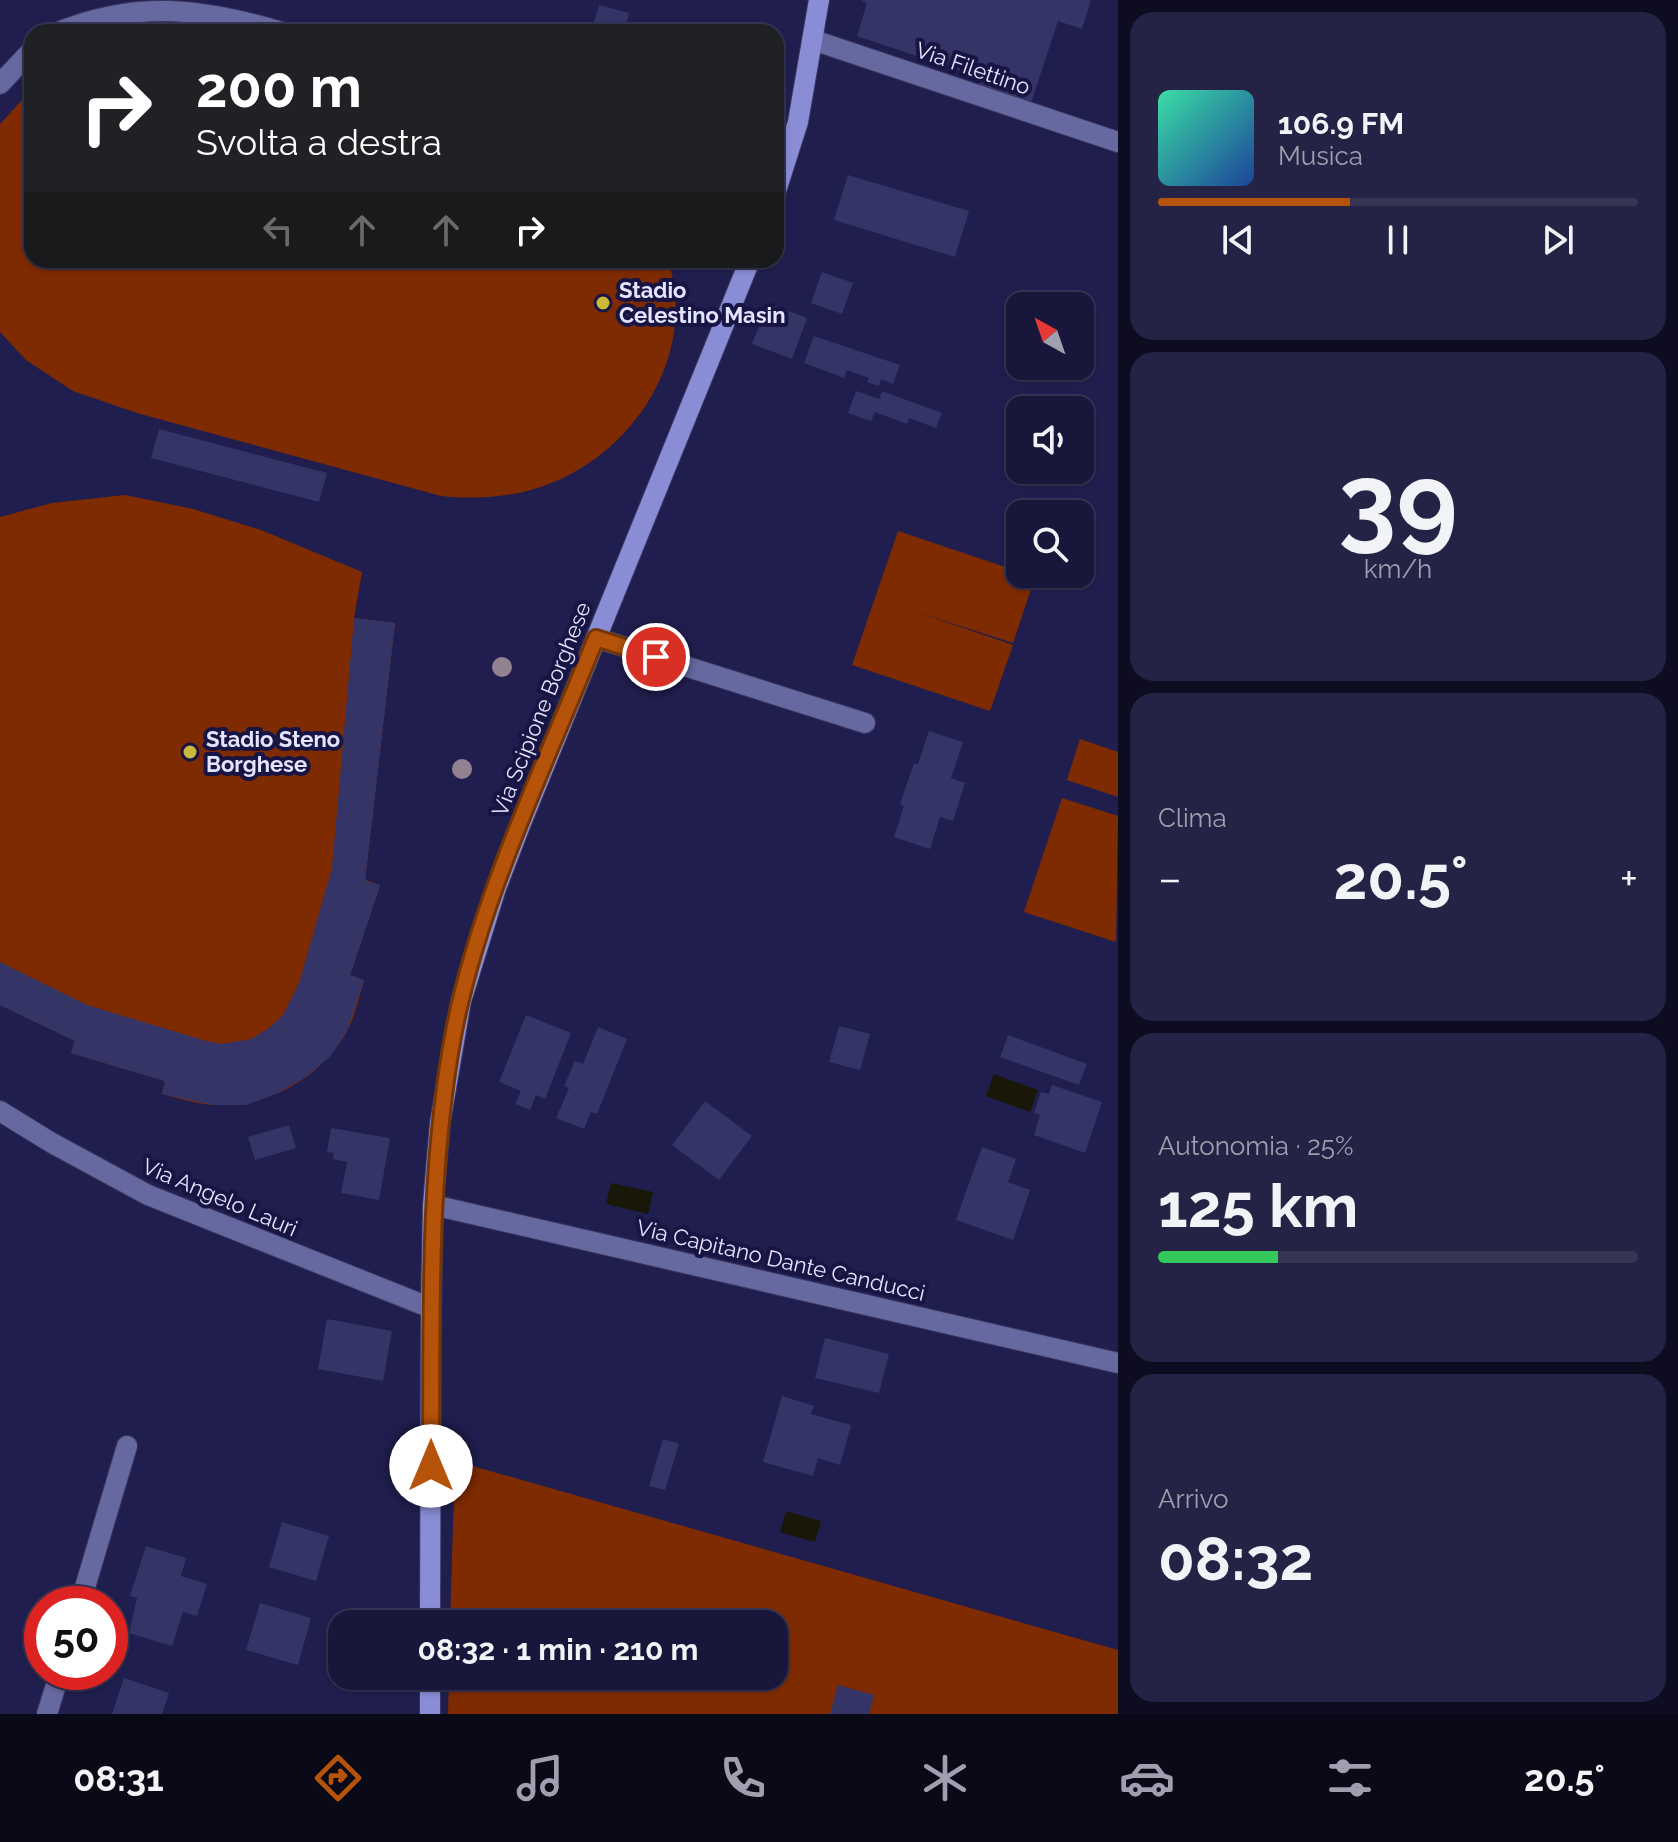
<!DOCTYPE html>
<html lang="it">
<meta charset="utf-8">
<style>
body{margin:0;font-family:Raleway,sans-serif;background:#252345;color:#f1f3f6;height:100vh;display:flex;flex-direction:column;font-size:30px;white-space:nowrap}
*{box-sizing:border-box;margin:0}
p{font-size:26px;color:#9f9faf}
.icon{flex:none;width:44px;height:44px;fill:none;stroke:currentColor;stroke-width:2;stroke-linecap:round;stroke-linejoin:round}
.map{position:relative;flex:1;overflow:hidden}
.side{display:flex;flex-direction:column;gap:12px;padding:12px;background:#0d0c20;width:560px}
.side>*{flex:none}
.guide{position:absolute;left:24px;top:24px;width:760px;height:244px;border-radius:24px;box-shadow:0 2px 6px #0004,0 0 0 2px #363554;background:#202124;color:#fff;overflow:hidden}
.needle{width:52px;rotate:320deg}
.tools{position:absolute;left:1006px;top:292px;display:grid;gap:16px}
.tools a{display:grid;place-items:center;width:88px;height:88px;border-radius:16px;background:#18163a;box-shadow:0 2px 6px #0004,0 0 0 2px #363554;font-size:40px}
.speed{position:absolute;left:24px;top:1586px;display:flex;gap:16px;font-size:40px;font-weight:700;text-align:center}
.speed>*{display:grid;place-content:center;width:104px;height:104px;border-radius:50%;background:#18163a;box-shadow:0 2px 6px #0004,0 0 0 2px #363554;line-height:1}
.speed .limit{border:12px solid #d22;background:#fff;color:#111}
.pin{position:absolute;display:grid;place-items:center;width:68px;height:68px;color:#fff;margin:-34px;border:4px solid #fff;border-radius:50%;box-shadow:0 2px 8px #0007}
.me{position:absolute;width:88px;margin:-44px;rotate:0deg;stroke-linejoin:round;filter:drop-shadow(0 0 6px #0008)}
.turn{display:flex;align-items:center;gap:28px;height:168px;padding:0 40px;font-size:36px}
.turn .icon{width:104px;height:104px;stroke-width:2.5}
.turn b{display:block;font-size:56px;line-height:68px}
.lanes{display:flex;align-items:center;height:76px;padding:0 40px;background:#0003;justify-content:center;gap:40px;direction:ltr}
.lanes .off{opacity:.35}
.big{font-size:60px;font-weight:700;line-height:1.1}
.side .card{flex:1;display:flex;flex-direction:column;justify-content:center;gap:12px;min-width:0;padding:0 28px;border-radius:24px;background:#252345}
.side .dial{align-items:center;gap:0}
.dial b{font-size:104px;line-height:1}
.song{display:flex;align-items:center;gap:24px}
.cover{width:96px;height:96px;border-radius:12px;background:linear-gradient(135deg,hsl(160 70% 55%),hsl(220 70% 35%))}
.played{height:8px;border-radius:4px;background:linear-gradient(90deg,#b45309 40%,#363554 40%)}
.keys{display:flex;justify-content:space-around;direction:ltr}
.heat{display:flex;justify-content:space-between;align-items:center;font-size:44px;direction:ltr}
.charge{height:12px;border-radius:6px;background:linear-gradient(90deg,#34c759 25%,#363554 0)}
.trip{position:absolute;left:328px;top:1610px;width:460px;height:80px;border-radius:24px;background:#18163a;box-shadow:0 2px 6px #0004,0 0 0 2px #363554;font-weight:700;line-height:80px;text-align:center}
.menu{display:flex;height:128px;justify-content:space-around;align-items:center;background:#0a0917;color:#9f9faf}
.menu .icon{width:56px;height:56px}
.menu .on{color:#b45309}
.menu b{font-size:36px;color:#f1f3f6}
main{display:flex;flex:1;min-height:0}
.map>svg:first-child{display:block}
.green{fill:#7f2b01}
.water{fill:#191707}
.building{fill:#343466}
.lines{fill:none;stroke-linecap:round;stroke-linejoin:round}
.minor-casing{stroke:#3b365f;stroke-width:22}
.major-casing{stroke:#3b365f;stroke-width:22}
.minor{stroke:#6669a0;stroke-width:20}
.major{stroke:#898dd6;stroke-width:20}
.tree{fill:#918191}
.route-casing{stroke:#753606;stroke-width:20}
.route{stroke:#b45309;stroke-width:14}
.poi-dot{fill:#ccb939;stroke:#181443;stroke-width:3}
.labels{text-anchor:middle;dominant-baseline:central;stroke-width:8;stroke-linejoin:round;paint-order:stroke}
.street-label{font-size:22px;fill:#e2e5fe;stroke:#181443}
.poi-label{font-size:22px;font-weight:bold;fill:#e2e5fe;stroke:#181443;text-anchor:start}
</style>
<main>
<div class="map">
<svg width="1118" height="1714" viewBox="0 0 1118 1714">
<rect width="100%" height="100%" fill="#201e4e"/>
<path class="green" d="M32,89V260H668C697,350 640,445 556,481C520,497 481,500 441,496L137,413L73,391L26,360L0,332V124Z
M125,495L193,509L261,530L362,572L354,618L395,623L365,880L380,885L350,975L364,980C359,997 355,1017 346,1033C320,1078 268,1107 217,1105C199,1105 179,1098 162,1094L165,1081L71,1053L75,1041L0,1005V517L52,503Z
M898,531L1035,577L1013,643L911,610L1013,645L990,711L852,665Z
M1080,739L1118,752V797L1067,780Z
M1062,798L1118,816L1116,942L1024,912Z
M455,1461L1118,1650V1714H448L449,1676H774V1624H450Z"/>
<path class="water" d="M994,1074L1038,1090L1030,1112L986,1096Z
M611,1183L653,1192L648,1214L606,1204Z
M786,1511L821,1521L815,1542L780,1532Z"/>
<path class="building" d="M861,0H1091L1082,29L1058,21L1031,103L977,85L980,77L857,36L867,3Z
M599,5L629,13L624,32H603L592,29Z
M848,175L969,211L955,257L834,220Z
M822,272L853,283L842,314L811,303Z
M768,303L807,318L792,359L752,344Z
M814,336L900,365L893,384L881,379L879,386L867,382L869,378L847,370L844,378L804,363Z
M856,391L879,399L882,391L942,413L936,428L909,418L907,424L875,412L871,421L848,413Z
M159,429L327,473L319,502L151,458Z
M354,618L395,623L365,881L380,885L350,975L364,980L347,1031L330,1057L304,1078L278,1093L246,1105H213L162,1094L165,1081L71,1053L75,1041L0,1005V962L87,1005L203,1040L221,1044L251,1039L269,1028L283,1015L299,983L332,868Z
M929,731L963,742L951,778L965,783L953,821L940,817L930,849L894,837L904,806L900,804L914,763L918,764Z
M526,1015L571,1033L545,1099L536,1095L530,1110L515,1104L521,1091L499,1082Z
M839,1026L870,1034L860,1070L829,1062Z
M598,1027L627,1039L597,1114L591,1112L584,1129L556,1118L569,1088L564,1086L575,1061L583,1064Z
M1008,1035L1087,1064L1079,1085L1000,1057Z
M1052,1085L1102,1102L1085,1153L1034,1135L1040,1115L1034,1113L1041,1092L1049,1094Z
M705,1101L752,1136L719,1180L672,1145Z
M289,1125L296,1148L255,1160L248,1137Z
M331,1128L390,1138L379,1200L341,1193L347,1162L333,1159L334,1153L327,1152Z
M982,1147L1016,1159L1008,1182L1030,1190L1013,1240L956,1220Z
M327,1319L392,1331L383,1381L318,1369Z
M825,1338L889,1354L879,1393L815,1378Z
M782,1396L814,1406L811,1414L851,1425L840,1465L818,1458L813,1476L763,1462Z
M663,1439L679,1444L665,1490L649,1486Z
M282,1522L329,1536L316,1581L269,1567Z
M146,1546L186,1558L181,1576L207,1584L197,1616L183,1612L172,1646L129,1633L137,1598L130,1596Z
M260,1603L311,1618L298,1665L246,1650Z
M124,1678L169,1693L162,1714H112Z
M838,1685L874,1695L869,1714H830Z"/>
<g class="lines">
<defs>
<path id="minor" d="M58,32C138,0 200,8 282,32
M813,40L1118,142
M0,84L32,50
M596,638L865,723
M0,1111L52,1143L148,1195L431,1308
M433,1205L1118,1363
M80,1604L127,1446
M47,1714L60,1672"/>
<path id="major" d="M776,191L798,122L819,0
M430,1624L431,1308L433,1205L440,1123L461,1001L496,888L521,823L750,260
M430,1714V1676"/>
</defs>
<use href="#minor" class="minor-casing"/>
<use href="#major" class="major-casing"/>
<use href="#minor" class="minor"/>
<use href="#major" class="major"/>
</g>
<g class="tree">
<circle cx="502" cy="667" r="10"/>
<circle cx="462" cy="769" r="10"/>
</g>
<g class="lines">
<defs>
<path id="route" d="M431,1466C432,1320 427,1174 454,1031C480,898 546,763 596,638L656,657"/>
</defs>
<use href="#route" class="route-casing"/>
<use href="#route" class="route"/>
</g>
<g class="poi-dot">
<circle cx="603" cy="303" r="8"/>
<circle cx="190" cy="752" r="8"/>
</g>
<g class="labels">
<g class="street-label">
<text transform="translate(973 68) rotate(19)">Via Filettino</text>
<text transform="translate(541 709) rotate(-68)">Via Scipione Borghese</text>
<text transform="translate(220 1197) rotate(23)">Via Angelo Lauri</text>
<text transform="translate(781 1260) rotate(13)">Via Capitano Dante Canducci</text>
</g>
<g class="poi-label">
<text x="619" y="290">Stadio<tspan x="619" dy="25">Celestino Masin</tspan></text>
<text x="206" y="739">Stadio Steno<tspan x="206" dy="25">Borghese</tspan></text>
</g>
</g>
</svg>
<div class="tools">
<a><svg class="needle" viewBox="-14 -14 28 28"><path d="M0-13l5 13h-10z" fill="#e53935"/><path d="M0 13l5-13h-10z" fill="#9f9faf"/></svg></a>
<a><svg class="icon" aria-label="sound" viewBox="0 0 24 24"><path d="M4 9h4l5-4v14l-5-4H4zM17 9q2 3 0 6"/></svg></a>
<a><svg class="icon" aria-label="search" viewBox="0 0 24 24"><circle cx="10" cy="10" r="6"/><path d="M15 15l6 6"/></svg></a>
</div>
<div class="speed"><div class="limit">50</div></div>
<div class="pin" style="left:656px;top:657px;background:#d93025"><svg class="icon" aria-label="arrive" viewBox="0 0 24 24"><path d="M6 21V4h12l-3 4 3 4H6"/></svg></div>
<svg class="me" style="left:431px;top:1466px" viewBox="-20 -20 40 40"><circle r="19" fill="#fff"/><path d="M0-13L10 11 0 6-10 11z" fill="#b45309"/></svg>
<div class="trip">08:32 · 1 min · 210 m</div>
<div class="guide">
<div class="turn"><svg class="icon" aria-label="right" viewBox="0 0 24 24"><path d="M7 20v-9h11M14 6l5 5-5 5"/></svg><div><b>200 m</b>Svolta a destra</div></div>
<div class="lanes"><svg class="icon off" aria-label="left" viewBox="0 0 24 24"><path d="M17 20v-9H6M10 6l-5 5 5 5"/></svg><svg class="icon off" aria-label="ahead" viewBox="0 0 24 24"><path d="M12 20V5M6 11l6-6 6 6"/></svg><svg class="icon off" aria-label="ahead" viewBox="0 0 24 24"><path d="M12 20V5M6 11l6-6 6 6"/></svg><svg class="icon" aria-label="right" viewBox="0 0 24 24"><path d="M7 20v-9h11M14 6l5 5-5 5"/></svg></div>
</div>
</div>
<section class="side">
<div class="card">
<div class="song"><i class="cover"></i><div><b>106.9 FM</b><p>Musica</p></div></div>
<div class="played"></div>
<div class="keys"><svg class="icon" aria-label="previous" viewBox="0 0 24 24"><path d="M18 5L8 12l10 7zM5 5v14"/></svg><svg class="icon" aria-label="pause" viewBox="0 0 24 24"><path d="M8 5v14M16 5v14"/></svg><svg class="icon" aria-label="next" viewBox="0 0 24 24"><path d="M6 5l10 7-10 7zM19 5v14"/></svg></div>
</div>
<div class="card dial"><b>39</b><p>km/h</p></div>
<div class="card"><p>Clima</p>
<div class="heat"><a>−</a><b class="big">20.5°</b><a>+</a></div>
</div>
<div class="card"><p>Autonomia · 25%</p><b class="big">125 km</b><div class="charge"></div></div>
<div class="card"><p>Arrivo</p><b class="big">08:32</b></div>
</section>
</main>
<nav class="menu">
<b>08:31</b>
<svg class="icon on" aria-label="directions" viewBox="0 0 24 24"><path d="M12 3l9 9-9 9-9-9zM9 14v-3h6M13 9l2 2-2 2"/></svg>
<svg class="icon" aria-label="music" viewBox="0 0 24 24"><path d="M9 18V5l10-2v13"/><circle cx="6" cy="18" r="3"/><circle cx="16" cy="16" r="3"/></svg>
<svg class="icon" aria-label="phone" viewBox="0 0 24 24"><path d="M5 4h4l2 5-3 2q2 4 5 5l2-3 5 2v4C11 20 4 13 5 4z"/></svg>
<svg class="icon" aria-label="climate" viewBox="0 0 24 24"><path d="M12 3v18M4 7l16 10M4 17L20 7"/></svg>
<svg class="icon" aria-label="car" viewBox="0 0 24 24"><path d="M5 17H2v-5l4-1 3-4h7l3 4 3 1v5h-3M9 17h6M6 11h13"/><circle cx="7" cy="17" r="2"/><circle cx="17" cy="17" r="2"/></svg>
<svg class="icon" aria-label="filters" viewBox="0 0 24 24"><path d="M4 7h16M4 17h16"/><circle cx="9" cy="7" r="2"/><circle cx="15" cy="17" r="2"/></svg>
<b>20.5°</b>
</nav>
